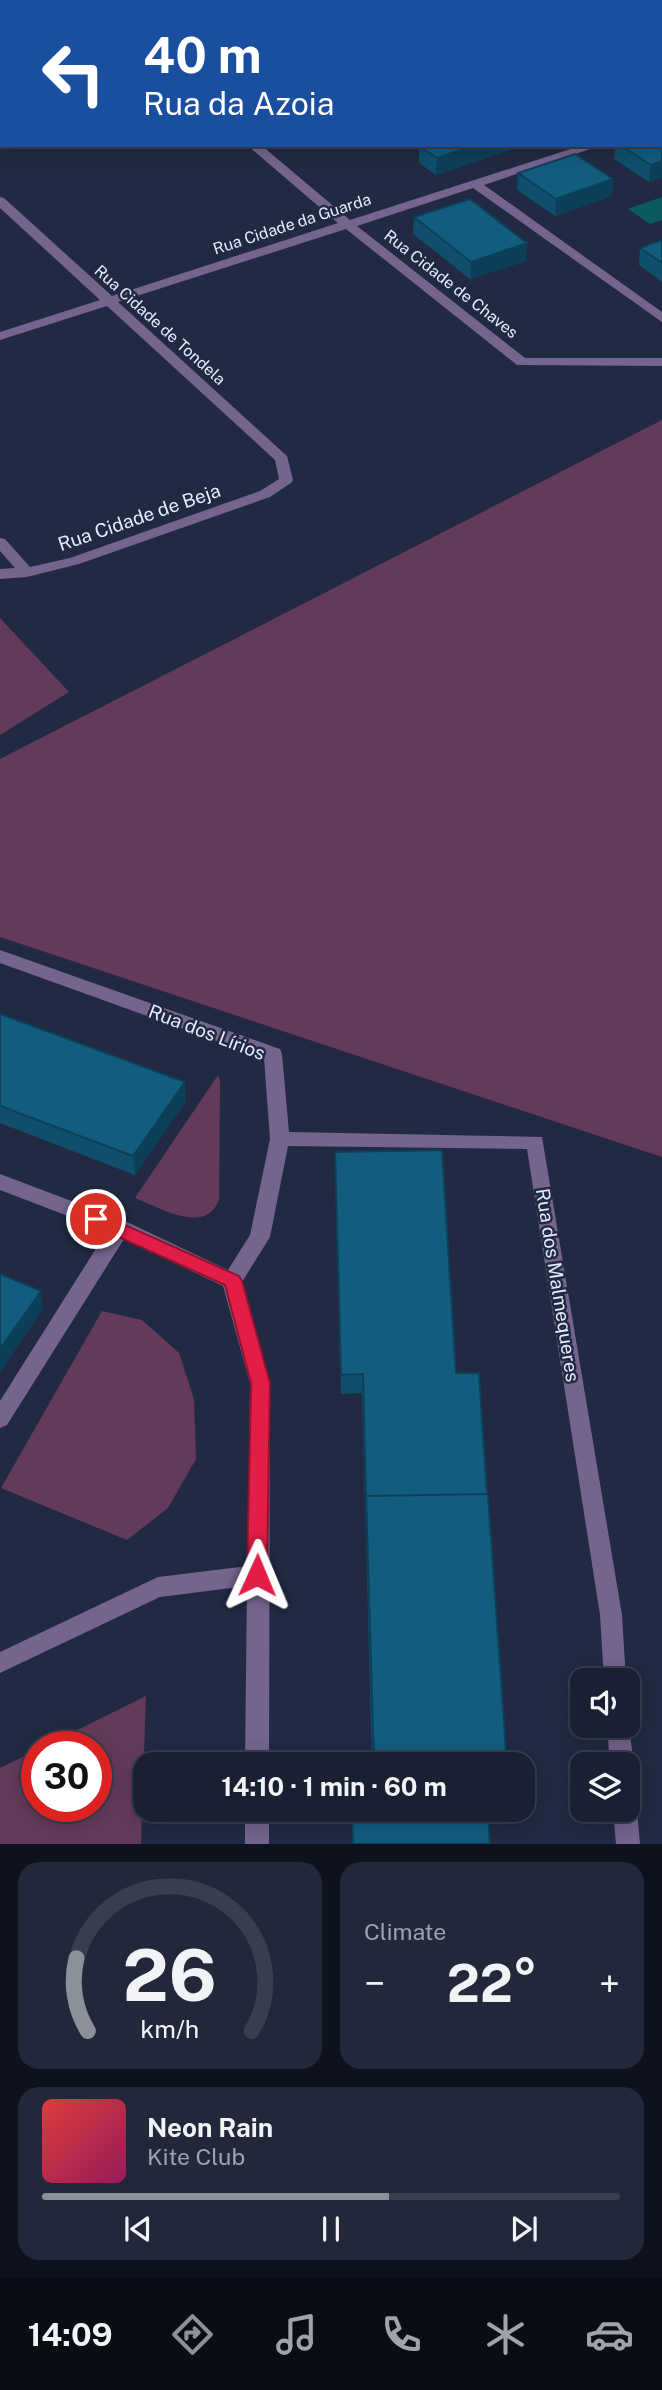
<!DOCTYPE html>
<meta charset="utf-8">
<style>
body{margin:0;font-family:"Public Sans",sans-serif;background:#22283a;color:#f1f3f6;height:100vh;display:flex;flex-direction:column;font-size:26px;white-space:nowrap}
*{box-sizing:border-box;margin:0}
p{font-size:23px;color:#9fa3ac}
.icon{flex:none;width:38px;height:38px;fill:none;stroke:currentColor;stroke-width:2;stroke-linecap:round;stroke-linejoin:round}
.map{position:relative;height:1844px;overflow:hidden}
.side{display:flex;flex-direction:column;gap:18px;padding:18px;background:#0e121c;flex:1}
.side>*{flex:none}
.hud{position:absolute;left:0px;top:0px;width:663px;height:147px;box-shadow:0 4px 18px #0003,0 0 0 2px #373e4d;background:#1a4fa0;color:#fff;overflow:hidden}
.buttons{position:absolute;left:570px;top:1668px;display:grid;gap:14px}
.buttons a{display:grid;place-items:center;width:70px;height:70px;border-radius:14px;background:#192032;box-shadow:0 4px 18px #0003,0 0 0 2px #373e4d;font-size:35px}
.speed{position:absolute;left:21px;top:1731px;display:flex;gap:14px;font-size:35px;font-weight:700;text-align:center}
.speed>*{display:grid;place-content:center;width:91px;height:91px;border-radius:50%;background:#192032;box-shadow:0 4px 18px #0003,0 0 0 2px #373e4d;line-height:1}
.speed .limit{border:10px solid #d22;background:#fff;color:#111}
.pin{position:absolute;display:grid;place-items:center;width:60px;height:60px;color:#fff;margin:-30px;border:4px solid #fff;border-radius:50%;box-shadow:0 2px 7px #0007}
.me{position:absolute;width:77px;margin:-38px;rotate:1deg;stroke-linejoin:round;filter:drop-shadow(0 0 5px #0008)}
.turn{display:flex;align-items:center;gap:24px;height:147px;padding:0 28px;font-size:32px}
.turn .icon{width:91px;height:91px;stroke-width:2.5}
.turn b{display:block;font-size:49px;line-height:60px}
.big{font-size:52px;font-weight:700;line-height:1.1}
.side .tile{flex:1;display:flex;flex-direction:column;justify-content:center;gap:10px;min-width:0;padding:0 24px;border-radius:21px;background:#22283a}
.side .dial{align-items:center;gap:0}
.dial svg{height:182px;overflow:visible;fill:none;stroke:#373e4d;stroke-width:7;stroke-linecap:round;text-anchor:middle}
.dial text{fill:#f1f3f6;stroke:none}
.song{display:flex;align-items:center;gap:21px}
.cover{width:84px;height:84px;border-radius:10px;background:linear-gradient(135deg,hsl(0 70% 55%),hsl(330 70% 35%))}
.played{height:7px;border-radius:4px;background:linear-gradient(90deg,#8c9099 60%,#373e4d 60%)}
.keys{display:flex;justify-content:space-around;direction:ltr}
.heat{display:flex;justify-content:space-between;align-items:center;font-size:38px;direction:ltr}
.side .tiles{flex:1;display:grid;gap:18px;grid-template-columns:1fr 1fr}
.tile:last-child{grid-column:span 2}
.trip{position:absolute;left:133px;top:1752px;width:402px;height:70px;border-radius:21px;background:#192032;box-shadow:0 4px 18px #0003,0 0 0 2px #373e4d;font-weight:700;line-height:70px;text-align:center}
.menu{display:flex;height:112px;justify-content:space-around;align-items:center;background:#0a0d14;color:#9fa3ac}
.menu .icon{width:49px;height:49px}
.menu .on{color:#8c9099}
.menu b{font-size:32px;color:#f1f3f6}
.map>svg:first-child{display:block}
.green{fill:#643a5b}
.water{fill:#0a5b60}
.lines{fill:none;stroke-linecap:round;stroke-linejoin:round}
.street{fill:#74648e;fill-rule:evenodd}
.wall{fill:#0f4f6c}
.shaded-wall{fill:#0d4058}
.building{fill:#125c7e;stroke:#0d4058;stroke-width:2}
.route{fill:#e11d48;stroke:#92132f;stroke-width:2}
.labels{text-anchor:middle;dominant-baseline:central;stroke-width:5;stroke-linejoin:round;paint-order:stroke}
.far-street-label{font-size:16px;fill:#e4ebfc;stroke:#212a42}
.street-label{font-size:19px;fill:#e4ebfc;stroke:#212a42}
</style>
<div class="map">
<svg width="662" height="1844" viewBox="0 0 662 1844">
<rect width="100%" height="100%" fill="#212a42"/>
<path class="green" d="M662,420V1157L0,937V759Z
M0,618L69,692L0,735Z
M218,1075L220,1080L219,1200C205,1236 159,1207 135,1198Z
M102,1311L142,1320L179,1353L194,1399L196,1459L168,1508L127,1540L1,1488Z
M146,1696L141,1844H0V1768L37,1750V1806H96V1746H45Z"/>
<path class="water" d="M662,197V220L650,224L628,209Z"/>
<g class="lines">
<path class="street" d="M66,0H79L80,2H68Z
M345,0H357L358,2H347Z
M247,145H261L350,220L583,145H602L484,185L662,312V322L473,188L357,226L525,358H662V366L517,365L346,229L118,302L287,456L293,480L291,483L270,497L79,564L27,577L0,579V569L15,568L0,551V538L5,539L30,567L70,558L260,491L279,479L275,460L107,306L0,340V332L100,300L0,208V197L4,198L112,296L338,223Z
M0,950L280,1049L282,1054L289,1132L542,1137L622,1615L626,1680H604L600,1615L527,1149L288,1146L270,1237L242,1282L270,1383L269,1764H245L247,1586L160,1597L0,1673V1652L158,1577L248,1566L250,1383L223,1286L124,1239L7,1425L0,1428V1401L107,1231L0,1190V1174L127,1222L228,1270L250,1235L270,1139L264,1058L0,963Z
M628,1721L634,1764L628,1773V1764H610L607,1726H628Z
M628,1800L633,1802L637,1810L640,1844H616L613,1810H628Z
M245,1810H269V1844H245Z"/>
</g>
<path class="wall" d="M662,126V178L649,182L614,159L615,145H662Z
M419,146L514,149L436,175L419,163Z
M518,173L613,179L612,196L555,216L517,190Z
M414,217L526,261L470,279L413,234Z
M662,240V282L639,265L640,248Z
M0,1014L186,1101L135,1175L0,1123Z
M335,1170L456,1373L507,1764H372L362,1393L341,1394Z"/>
<path class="shaded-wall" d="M476,145H514V149L436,175L437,158Z
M662,161V178L649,182L651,165Z
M613,179L612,196L555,216L556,199Z
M527,243L526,261L470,279L471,262Z
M185,1082L186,1101L135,1175L133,1156Z
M41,1291L43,1309L0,1372V1349Z"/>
<path class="building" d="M662,126V161L651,165L620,145H662Z
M421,145H476L437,158L419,146Z
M575,154L613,179L556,199L518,173Z
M470,199L527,243L471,262L414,217Z
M662,240V263L640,248Z
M0,1014L185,1082L133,1156L0,1106Z
M442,1150L456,1373H479L487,1494L366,1496V1501L363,1374L341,1375L335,1152Z
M0,1274L41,1291L0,1349Z
M488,1494L507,1764H374L366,1496Z
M352,1810H488L490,1844H353Z"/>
<path class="route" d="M96,1212L239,1276L242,1281L270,1383L267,1575L264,1581L257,1584L249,1581L247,1575L251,1383L225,1285L90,1224L87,1219L90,1214Z"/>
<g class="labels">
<g class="far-street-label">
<text transform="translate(292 224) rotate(-18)">Rua Cidade da Guarda</text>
<text transform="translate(451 284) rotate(38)">Rua Cidade de Chaves</text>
<text transform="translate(160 325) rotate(42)">Rua Cidade de Tondela</text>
</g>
<g class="street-label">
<text transform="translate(139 517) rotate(-19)">Rua Cidade de Beja</text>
<text transform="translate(207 1032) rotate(21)">Rua dos Lírios</text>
<text transform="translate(558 1285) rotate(81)">Rua dos Malmequeres</text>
</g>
</g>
</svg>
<div class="buttons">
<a><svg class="icon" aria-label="sound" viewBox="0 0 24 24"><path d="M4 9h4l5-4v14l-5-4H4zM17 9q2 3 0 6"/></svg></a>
<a><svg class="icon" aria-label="layers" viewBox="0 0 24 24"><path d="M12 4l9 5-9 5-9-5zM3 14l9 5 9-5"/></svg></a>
</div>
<div class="speed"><div class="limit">30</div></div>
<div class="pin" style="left:96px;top:1219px;background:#d93025"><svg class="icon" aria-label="arrive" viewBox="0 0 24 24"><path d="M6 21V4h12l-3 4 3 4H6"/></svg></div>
<svg class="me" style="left:257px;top:1575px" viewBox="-20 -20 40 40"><path d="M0-17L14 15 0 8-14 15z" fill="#e11d48" stroke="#fff" stroke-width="4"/></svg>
<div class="trip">14:10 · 1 min · 60 m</div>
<div class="hud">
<div class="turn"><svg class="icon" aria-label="left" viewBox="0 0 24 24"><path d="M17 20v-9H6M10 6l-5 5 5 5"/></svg><div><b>40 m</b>Rua da Azoia</div></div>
</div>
</div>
<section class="side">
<div class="tiles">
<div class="tile dial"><svg viewBox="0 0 100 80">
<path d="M14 69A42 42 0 1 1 86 69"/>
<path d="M14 69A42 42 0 0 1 9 37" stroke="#8c9099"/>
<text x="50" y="56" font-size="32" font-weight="700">26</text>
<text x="50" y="72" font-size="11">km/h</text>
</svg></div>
<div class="tile"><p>Climate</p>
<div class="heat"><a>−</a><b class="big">22°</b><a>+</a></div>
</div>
<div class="tile">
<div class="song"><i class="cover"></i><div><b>Neon Rain</b><p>Kite Club</p></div></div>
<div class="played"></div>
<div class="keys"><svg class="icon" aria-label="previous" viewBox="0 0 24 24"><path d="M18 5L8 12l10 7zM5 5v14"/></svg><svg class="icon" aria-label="pause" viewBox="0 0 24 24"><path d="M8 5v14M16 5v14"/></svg><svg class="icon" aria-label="next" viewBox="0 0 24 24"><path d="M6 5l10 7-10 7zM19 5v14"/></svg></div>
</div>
</div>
</section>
<nav class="menu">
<b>14:09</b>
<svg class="icon on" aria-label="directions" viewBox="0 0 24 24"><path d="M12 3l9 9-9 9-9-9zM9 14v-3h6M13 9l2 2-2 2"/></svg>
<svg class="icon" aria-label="music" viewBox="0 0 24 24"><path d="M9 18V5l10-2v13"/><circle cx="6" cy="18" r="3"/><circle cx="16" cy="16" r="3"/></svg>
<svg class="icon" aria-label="phone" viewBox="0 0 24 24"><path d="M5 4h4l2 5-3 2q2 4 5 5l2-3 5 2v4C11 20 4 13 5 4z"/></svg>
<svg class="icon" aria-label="climate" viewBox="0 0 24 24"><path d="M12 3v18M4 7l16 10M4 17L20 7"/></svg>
<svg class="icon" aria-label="car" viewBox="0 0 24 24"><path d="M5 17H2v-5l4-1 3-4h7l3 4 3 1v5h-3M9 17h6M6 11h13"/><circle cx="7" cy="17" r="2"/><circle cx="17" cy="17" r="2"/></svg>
</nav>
